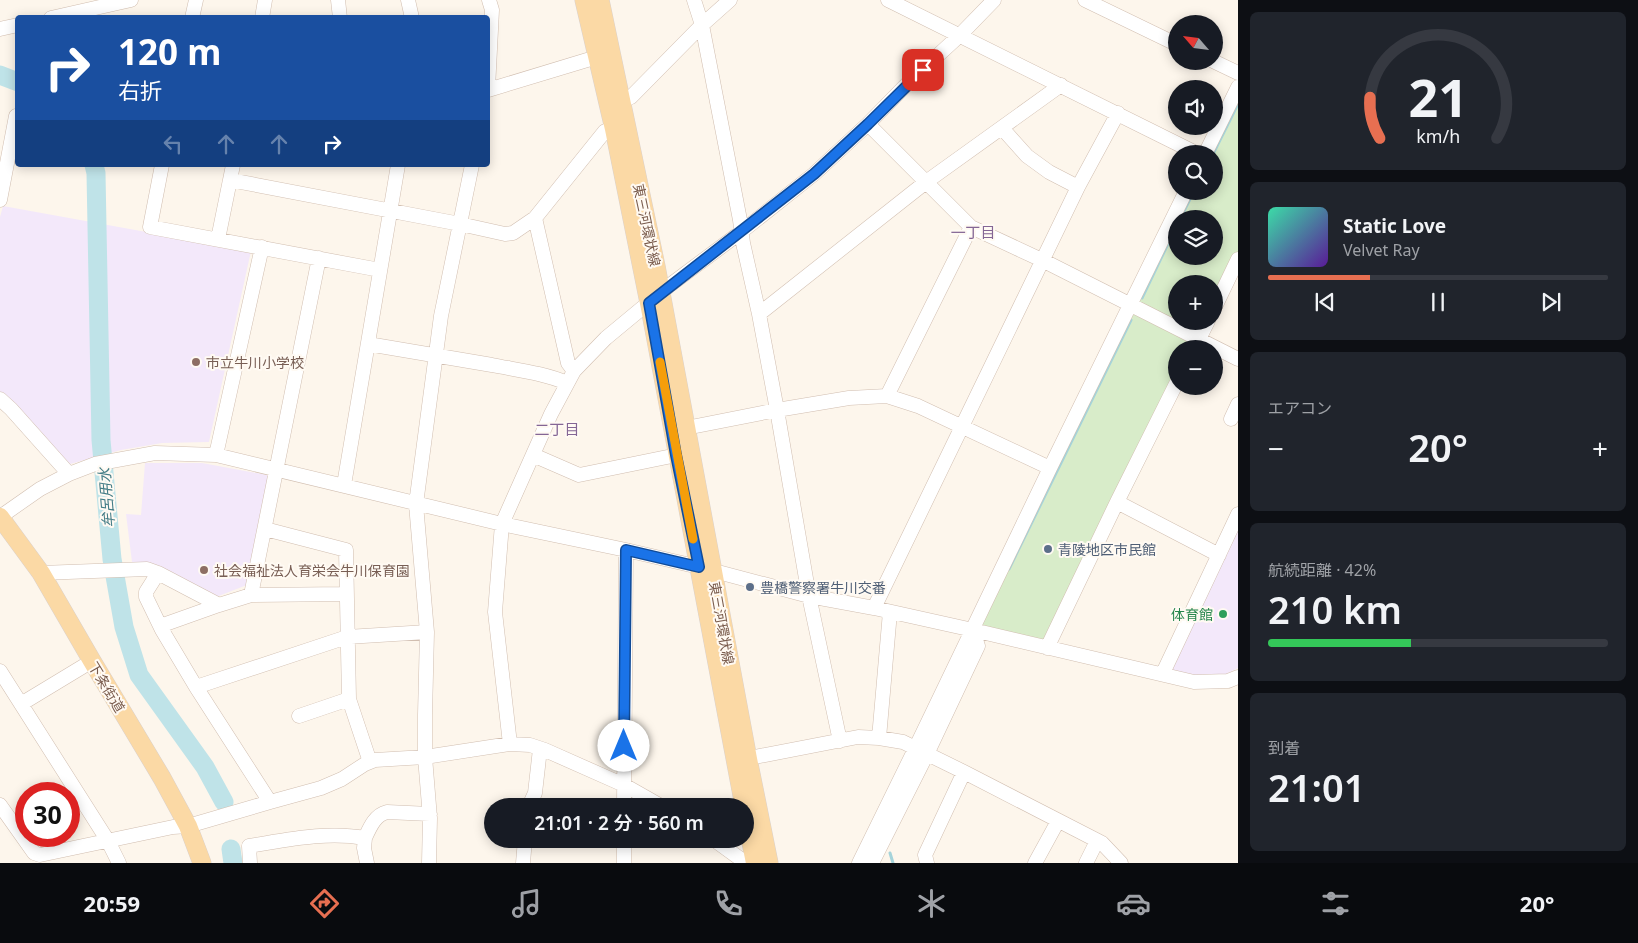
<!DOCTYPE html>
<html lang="ja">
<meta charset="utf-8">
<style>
body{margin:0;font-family:"Noto Sans","Noto Sans JP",sans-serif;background:#20242c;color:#f1f3f6;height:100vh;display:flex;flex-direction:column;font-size:19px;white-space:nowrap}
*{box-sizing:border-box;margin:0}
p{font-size:16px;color:#9ea1a6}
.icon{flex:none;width:28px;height:28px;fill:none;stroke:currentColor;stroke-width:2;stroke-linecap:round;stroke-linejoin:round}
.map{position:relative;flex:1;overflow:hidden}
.details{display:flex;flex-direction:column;gap:12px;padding:12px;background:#0d0f14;width:400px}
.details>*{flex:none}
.top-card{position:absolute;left:15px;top:15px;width:475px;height:152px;border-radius:5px;box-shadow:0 2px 12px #0003;background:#1a4fa0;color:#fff;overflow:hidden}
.needle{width:32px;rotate:298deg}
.fabs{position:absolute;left:1168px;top:15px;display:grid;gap:10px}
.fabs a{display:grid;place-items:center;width:55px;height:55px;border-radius:50%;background:#171b24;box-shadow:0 2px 12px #0003;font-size:25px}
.speed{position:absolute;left:15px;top:782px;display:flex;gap:10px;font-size:25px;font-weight:700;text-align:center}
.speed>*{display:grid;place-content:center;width:65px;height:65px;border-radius:50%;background:#171b24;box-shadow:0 2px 12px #0003;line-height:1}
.speed .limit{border:8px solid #d22;background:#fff;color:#111}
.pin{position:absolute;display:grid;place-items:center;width:42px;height:42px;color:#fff;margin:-21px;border-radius:10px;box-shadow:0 2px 8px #0006}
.me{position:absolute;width:55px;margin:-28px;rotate:0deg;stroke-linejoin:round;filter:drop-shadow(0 0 4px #0008)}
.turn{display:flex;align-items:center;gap:18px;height:105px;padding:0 20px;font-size:22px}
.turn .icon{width:65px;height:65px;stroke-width:2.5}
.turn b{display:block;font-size:35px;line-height:42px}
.lanes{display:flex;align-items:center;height:48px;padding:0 20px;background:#0003;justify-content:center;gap:25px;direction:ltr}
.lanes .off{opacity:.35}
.big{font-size:38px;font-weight:600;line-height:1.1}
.details .widget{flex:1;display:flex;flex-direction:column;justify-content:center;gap:8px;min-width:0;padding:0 18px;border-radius:8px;background:#20242c}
.details .dial{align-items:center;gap:0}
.dial svg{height:130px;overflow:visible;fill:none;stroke:#363941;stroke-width:7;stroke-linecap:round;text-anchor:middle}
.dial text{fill:#f1f3f6;stroke:none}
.song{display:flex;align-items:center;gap:15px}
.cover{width:60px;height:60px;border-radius:8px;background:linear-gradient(135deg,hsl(160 70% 55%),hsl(270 70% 35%))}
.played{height:5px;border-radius:2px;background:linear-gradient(90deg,#e76f51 30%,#363941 30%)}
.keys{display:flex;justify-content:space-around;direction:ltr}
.heat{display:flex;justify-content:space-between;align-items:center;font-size:28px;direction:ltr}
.charge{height:8px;border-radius:4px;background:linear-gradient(90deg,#34c759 42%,#363941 0)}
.trip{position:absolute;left:484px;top:798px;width:270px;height:50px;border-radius:25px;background:#171b24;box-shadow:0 2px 12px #0003;font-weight:600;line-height:50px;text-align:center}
.tabs{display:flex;height:80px;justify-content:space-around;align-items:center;background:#090b0e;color:#9ea1a6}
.tabs .icon{width:35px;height:35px}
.tabs .selected{color:#e76f51}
.tabs b{font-size:22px;color:#f1f3f6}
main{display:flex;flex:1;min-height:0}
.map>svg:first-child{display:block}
.education{fill:#f3e8fa}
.green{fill:#d8ecc9;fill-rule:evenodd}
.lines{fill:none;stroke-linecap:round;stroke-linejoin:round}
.stream{stroke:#a5d3da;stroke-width:3}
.river{stroke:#bfe3e8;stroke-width:19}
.minor-casing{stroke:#d1beb0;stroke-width:15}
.major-casing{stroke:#dad1cd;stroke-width:19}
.minor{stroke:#fff;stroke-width:14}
.major{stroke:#fbd9a5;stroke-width:18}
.route-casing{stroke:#114b97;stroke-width:12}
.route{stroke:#1a73e8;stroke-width:9}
.slow{stroke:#f59e0b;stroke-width:9}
.education-dot{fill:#8d6e63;stroke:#fffaf3;stroke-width:2}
.service-dot{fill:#5c6f8a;stroke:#fffaf3;stroke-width:2}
.leisure-dot{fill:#2e9e5b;stroke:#fffaf3;stroke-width:2}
.labels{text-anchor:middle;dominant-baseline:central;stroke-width:4;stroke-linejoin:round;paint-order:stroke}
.street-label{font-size:14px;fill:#7a5c4d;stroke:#fffaf3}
.education-label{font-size:14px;fill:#785e54;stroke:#fffaf3;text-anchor:start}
.service-label{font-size:14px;fill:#4e5e75;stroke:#fffaf3;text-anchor:start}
.leisure-label{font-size:14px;fill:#27864d;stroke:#fffaf3;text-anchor:end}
.neighbourhood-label{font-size:15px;fill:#846695;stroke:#fffaf3}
.water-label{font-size:15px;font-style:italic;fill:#437c86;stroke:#fffaf3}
</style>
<main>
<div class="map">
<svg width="1238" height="863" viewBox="0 0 1238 863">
<rect width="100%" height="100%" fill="#fdf6ec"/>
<path class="education" d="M3,206L251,251L209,442L162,443L121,450L70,464L0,393V217Z
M145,463H202L267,475L270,480L247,585L216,597L156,567L132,562L126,514L141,515Z
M1238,529V668L1226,674L1207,677L1170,673Z"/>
<path class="green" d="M1238,88V259L1214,309V284H1176V321H1208L1194,349H1176V384L1047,648L973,630L1187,191H1214V154H1206ZM1176,219H1214V256H1176Z"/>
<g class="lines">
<path class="stream" d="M1213,154L1238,104
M1180,219L1194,191
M1142,298L1176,227
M1009,569L1131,320
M890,853L893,863"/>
<path class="river" d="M0,75L18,82
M94,165L96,173L101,440L112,559L124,627L139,675L205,767L224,802
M231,849L233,863"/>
<defs>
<path id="minor" d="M338,0L340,18
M408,0L412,18
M694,0L702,25L740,220L743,243L759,314L777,410L809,596L840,741
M888,0L1198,154
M1085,0L1176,44
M51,18L131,0
M192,18L196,0
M262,18L265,0
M0,29L18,25
M1213,61L1238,73
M488,88L492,10L489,0
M488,90L597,57
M622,101L631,97L702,25L730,0
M868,124L971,227L1044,261L1238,359
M1002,128L1027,156L1049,172L1078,187
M1205,154L1238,87
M162,165L150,227L380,270
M233,165L230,180L460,224L505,234L513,233L535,218L605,131L614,129
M0,200L16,116
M535,218L568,363L574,371
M218,239L230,180
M1214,309L1238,259
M759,314L926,182L1061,85
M368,344C409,351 451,358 492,365C517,370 544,373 567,383
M1194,349L1208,321
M887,396L971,227
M0,399L11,409L69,474
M1231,419L1238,404
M686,428L777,410L849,398L887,396L918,406L1050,468
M216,455L262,247
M533,455L579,475L677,455
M344,485L398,165
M1117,502L1219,555
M0,517L40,489L69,474L95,464L155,453L216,455L502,524L626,550L699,567L809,596L874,608L973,630L1194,682L1228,681L1238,677
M265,529L346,550L349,699L370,762
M41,573L147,569L158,573L219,605L251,595L319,258
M158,573L146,592V597L162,630L196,687
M251,595L346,594
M874,608L1078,187L1118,113
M160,626L219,605
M427,632L347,637L196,687L270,802L321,788L342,779L365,764L375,760L425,757L510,744L530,745L545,750L624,785L661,806
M1047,648L1117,502L1176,384
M0,671L108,841L119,863
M1163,673L1238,514
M21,704L92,661
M299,716L349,699
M879,738L890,612
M510,744L495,612L502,524L551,414L574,371L606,338L670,285L741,232L814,174L868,124L910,81L960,35L994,0
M739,760L858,737L879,738L903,742L964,772L1102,843L1121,863
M0,805L34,853L40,855L173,827L188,826L270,802
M529,806L535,793L540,749
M624,806L626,550
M365,838C370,827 375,815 387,812L430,814
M713,839L746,863
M250,863L249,846C287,840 326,831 365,838L364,848L367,863
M429,863L430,818L425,757V715L427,632L416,504L441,316L472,165
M523,863L525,839
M624,863V839
M859,863L915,749L1050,468L1186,191
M872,863L927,754L978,646L973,630
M927,863L925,855L964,772
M1035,863L1058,821
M1086,863L1097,841"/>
<path id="major" d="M584,0L614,129L649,303L744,806
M600,0L656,266L748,759L769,863
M0,517L41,573L92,661L162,778L188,826L202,863
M745,812L755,863"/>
</defs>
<use href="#minor" class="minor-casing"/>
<use href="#major" class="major-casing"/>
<use href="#minor" class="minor"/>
<use href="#major" class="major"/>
</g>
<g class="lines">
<defs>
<path id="route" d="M624,746L626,550L699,567L676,455L649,303L814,174L868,124L923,70"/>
</defs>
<use href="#route" class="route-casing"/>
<use href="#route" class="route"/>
<path class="slow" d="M660,362L693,539"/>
</g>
<g class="education-dot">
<circle cx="196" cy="362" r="5"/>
<circle cx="204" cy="570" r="5"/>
</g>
<g class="service-dot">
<circle cx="1048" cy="549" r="5"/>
<circle cx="750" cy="587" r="5"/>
</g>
<circle class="leisure-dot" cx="1223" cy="614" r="5"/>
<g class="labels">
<g class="street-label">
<text transform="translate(647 225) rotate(78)">東三河環状線</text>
<text transform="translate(722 623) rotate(80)">東三河環状線</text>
<text transform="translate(107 687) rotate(59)">下条街道</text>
</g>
<g class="education-label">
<text x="206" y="362">市立牛川小学校</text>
<text x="214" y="570">社会福祉法人育栄会牛川保育園</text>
</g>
<g class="service-label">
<text x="1058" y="549">青陵地区市民館</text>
<text x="760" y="587">豊橋警察署牛川交番</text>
</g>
<g class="leisure-label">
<text x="1213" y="614">体育館</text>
</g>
<g class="neighbourhood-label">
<text x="973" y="232">一丁目</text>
<text x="557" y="429">二丁目</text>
</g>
<g class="water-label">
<text transform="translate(106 498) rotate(-95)">牟呂用水</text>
</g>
</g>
</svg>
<div class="fabs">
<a><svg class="needle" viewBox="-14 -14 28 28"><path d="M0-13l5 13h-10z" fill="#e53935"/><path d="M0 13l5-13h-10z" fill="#9ea1a6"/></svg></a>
<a><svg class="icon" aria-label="sound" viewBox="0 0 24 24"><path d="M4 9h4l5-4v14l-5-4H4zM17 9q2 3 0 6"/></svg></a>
<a><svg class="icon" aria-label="search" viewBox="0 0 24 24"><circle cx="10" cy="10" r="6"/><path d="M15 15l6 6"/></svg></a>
<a><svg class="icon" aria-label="layers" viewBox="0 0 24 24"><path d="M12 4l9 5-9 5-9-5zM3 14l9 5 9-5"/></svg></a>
<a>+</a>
<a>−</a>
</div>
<div class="speed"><div class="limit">30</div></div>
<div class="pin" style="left:923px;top:70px;background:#d93025"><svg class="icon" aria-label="arrive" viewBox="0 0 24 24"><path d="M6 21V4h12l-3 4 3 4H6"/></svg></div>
<svg class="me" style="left:624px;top:746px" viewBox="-20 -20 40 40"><circle r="19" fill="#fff"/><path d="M0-13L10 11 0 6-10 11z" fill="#1a73e8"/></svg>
<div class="trip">21:01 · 2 分 · 560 m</div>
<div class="top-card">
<div class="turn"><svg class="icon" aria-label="right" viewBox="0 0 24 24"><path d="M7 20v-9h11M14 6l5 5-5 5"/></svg><div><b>120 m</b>右折</div></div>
<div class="lanes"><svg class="icon off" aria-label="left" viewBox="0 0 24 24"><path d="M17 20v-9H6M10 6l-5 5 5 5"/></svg><svg class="icon off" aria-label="ahead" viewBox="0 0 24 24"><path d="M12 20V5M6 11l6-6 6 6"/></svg><svg class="icon off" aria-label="ahead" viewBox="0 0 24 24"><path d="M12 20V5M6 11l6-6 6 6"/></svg><svg class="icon" aria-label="right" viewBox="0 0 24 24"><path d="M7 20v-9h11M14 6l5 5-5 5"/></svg></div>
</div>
</div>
<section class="details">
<div class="widget dial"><svg viewBox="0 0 100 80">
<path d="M14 69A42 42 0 1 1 86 69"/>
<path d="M14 69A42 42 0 0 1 8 44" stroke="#e76f51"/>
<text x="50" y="56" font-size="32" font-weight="700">21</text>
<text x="50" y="72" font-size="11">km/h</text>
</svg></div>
<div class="widget">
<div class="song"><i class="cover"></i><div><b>Static Love</b><p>Velvet Ray</p></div></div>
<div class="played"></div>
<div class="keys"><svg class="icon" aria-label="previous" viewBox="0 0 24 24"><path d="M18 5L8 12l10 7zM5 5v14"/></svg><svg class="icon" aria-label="pause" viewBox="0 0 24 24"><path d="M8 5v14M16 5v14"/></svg><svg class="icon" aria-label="next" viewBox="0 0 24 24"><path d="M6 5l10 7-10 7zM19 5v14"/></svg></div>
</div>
<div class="widget"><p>エアコン</p>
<div class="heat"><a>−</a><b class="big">20°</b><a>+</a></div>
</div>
<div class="widget"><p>航続距離 · 42%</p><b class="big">210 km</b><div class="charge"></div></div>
<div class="widget"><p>到着</p><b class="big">21:01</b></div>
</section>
</main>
<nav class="tabs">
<b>20:59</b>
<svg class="icon selected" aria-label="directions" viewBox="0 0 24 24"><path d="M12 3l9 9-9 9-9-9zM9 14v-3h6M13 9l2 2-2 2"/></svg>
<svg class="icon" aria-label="music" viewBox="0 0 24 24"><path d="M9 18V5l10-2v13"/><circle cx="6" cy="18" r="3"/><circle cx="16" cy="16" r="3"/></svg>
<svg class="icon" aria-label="phone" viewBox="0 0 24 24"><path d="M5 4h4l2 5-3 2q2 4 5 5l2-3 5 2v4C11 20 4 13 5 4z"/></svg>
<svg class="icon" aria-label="climate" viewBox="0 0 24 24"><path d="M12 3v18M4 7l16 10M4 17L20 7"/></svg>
<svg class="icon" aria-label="car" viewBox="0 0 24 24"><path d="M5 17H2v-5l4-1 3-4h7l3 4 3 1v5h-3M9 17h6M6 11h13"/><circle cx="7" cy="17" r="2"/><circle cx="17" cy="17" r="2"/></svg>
<svg class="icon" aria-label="filters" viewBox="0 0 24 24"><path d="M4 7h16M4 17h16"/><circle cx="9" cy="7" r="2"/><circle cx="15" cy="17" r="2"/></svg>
<b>20°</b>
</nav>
